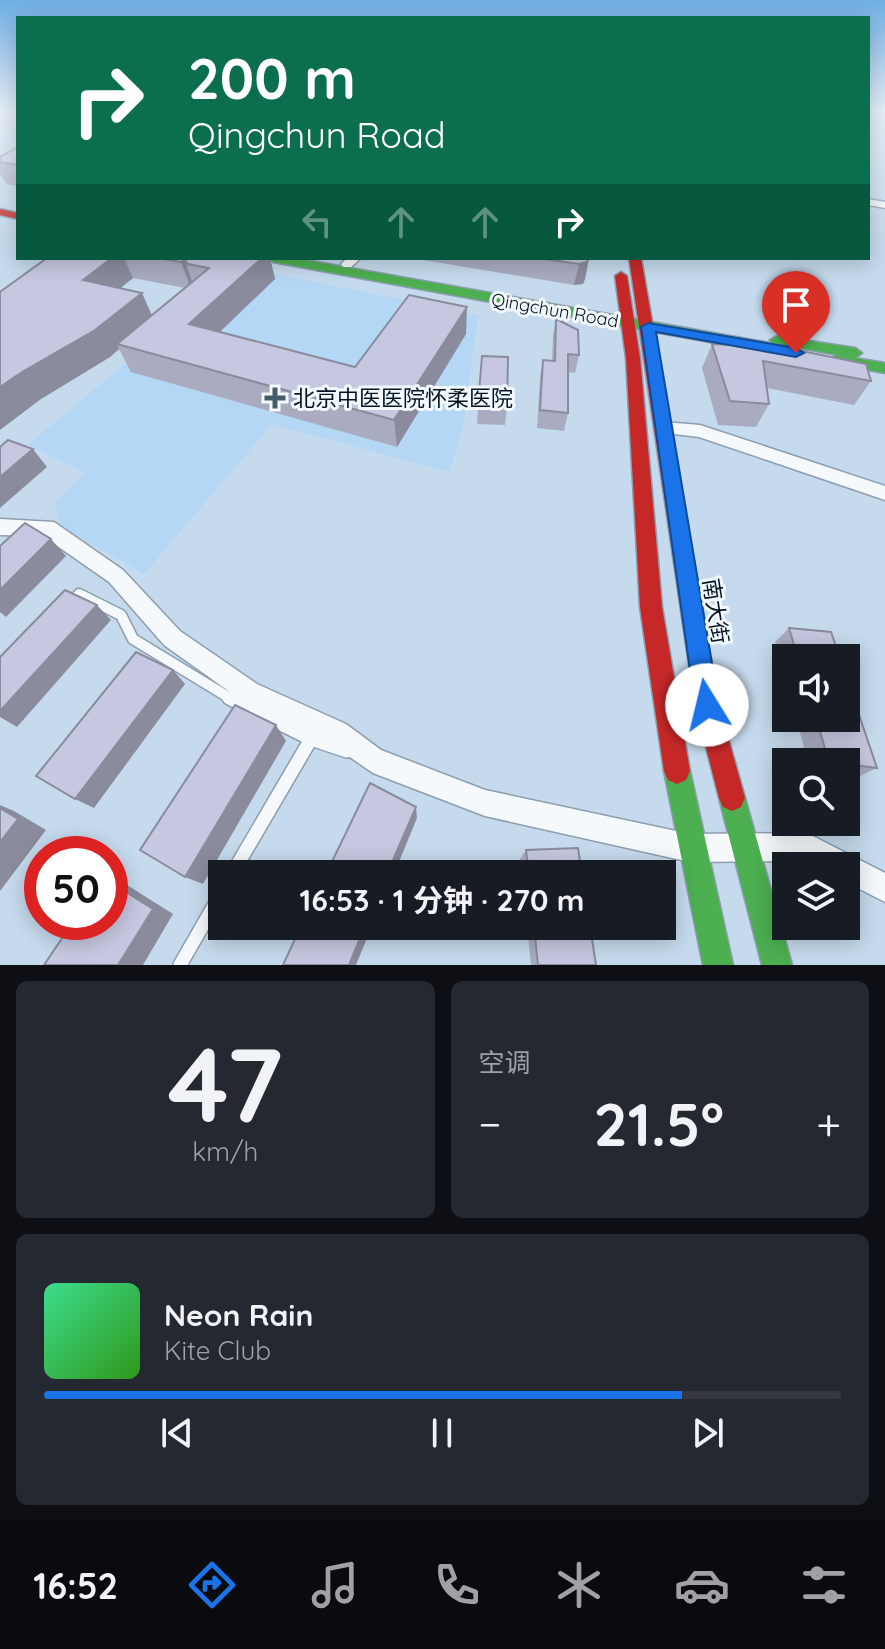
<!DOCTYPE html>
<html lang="zh">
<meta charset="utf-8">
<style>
body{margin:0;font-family:Quicksand,"Noto Sans SC",sans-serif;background:#242831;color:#f1f3f6;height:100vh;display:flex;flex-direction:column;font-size:30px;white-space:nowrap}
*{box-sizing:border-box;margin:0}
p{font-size:26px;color:#9ea1a6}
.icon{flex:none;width:44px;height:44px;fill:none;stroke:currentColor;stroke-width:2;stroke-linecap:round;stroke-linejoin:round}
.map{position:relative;height:965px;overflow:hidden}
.drawer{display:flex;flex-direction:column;gap:16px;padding:16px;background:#0d0f14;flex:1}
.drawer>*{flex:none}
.hud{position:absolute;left:16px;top:16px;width:854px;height:244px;border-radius:0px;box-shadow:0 4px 20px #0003;background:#0b6e4f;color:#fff;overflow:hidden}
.controls{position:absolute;left:772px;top:644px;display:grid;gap:16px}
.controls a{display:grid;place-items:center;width:88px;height:88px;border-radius:0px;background:#171b24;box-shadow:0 4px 20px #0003;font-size:40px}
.speed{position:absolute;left:24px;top:836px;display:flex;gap:16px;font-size:40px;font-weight:700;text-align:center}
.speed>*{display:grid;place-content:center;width:104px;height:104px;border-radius:50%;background:#171b24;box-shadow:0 4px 20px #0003;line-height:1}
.speed .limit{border:12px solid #d22;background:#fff;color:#111}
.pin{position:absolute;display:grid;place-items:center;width:68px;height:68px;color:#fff;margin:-82px -34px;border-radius:50% 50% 50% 0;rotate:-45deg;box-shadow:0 0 8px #0007}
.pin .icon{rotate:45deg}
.me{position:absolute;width:88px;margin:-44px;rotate:351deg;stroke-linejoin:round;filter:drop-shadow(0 0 6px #0008)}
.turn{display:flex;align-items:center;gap:28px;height:168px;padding:0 40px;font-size:36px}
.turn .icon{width:104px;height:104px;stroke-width:2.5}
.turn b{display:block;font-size:56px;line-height:68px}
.lanes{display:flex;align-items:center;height:76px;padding:0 40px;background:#0003;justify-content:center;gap:40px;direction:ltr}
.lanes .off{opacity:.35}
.big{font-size:60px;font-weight:700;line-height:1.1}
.drawer .widget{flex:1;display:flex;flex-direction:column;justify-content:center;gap:12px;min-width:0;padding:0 28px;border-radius:12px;background:#242831}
.drawer .dial{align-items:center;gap:0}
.dial b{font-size:104px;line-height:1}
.song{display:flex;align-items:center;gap:24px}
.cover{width:96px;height:96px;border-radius:12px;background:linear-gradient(135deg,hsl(150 70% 55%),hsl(110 70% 35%))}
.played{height:8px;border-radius:4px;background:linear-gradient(90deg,#1a73e8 80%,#363941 80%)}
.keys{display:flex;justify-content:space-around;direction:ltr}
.heat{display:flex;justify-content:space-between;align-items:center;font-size:44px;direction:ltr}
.drawer .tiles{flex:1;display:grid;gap:16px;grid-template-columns:1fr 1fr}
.widget:last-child{grid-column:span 2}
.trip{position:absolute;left:208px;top:860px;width:468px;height:80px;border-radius:0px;background:#171b24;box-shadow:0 4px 20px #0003;font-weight:700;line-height:80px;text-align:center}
.dock{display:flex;height:128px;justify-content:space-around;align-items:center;background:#090b0e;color:#9ea1a6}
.dock .icon{width:56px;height:56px}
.dock .selected{color:#1a73e8}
.dock b{font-size:36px;color:#f1f3f6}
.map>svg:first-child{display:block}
.built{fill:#b4d7f5}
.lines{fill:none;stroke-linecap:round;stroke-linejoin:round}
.lane-far1-casing{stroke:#8c9eae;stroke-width:13}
.lane-casing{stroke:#8c9eae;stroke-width:16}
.street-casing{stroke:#8c9eae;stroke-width:3}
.fast-casing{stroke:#8c9eae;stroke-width:3}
.jam-casing{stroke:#8c9eae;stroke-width:3}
.lane-far1{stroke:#f6f9fc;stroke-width:10}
.lane{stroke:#f6f9fc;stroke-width:13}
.street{fill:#f6f9fc;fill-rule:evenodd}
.fast{fill:#4caf50;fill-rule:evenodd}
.jam{fill:#c62828;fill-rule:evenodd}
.wall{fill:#a9acc1;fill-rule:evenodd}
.shaded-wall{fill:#8a8c9d}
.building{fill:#c5c8e0;stroke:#8a8c9d;stroke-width:2}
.route{fill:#1a73e8;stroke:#114b97;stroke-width:2}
.poi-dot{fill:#475a6a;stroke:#f3f8fc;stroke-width:3}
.labels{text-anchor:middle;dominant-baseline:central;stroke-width:6;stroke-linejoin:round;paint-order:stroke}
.far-street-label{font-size:18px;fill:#031524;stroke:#f3f8fc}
.poi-label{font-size:22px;fill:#031524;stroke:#f3f8fc;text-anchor:start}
.street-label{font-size:22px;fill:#031524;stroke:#f3f8fc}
</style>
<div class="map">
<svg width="885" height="965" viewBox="0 0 885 965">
<rect width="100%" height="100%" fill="#c5daed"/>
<path class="built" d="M240,267L478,315L462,432L449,472L272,424L144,574L61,527L55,502L85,473L28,445Z"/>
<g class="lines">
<defs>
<path id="lane-far1" d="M70,604L79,594L121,615L133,639L233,700"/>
<path id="lane" d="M229,698L311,739L347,751
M232,874L311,739
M180,965L222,892"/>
<path id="street" d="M868,199L885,202V208L868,205Z
M347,258H361L351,267H343L341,264Z
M664,422L700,425L885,486V500L699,437L658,432L656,428Z
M0,519L54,522L123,570L180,631L257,684L346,724L381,750L485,790L690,834L807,833L885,873V902L846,882V866H815L805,861L690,862L485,816L373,773L328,742L241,700L164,645L109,582L43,536L0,535Z"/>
<path id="fast" d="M267,258H294L792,347L799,352L792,357L273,262Z
M777,336L855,348L862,353L855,358L772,343L770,340Z
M836,355L885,363V373L831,363L829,360Z
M677,758L686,762L690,771L733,965H703L664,771L668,762Z
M732,785L741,789L745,798L792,965H762L719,798L723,789Z"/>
<path id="jam" d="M0,209L18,213V219L0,215Z
M629,258H641L719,705L745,798L741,807L732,811L723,807L719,798L695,705Z
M621,272L627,276L640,358L662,607L690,771L686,780L677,784L668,780L664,771L640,607L626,358L615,276Z"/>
</defs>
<use href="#lane-far1" class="lane-far1-casing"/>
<use href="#lane" class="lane-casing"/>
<use href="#street" class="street-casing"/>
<use href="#fast" class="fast-casing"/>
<use href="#jam" class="jam-casing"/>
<use href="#lane-far1" class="lane-far1"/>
<use href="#lane" class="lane"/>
<use href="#street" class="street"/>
<use href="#fast" class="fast"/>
<use href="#jam" class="jam"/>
</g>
<path class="wall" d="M18,147V186L6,184L0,174V157Z
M47,258H270L275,279L219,332L355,367L466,334L397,447L131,372L119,349L110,357L41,399ZM133,278L185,288L152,315L120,288Z
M411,258H589L585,279L583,284L574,285Z
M556,319L579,355L575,373L568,372V413L564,431L537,428L540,378L543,360L552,361L553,336Z
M712,344L871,381L854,405L767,388L769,404L756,427L718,425L702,368Z
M482,356L507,408L505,425L477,424Z
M789,628L840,658H786V683L775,642Z
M796,718H846L877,768L856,778L846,777V762H808Z
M526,850L582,874H522L520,859Z
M527,926H590L596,965H531Z"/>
<path class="shaded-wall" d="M112,258H124L133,278L97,307L83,280Z
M262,258H270L275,279L199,352L189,324Z
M589,258L585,279L583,284L574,285L579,264Z
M185,260L194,287L191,289L181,262Z
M142,293L154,320L117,344L119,349L110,357L41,399L0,430V387Z
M467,307L466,334L397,447L394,420Z
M33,449L47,467L0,508V477Z
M51,539L66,556L6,617L0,612V590Z
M97,605L111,620L17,727L0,717V711Z
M173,670L185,684L94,808L75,799Z
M276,725L286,741L203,884L185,877Z
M0,805L14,811L46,830L0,891Z
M416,807L417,818L394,874H387Z
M110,880L127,885L173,914L143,965H118Z
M365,926H372L356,965H349Z"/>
<path class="building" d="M18,147V165L0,162V157Z
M47,258H112L83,280L142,293L95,330L22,372L0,387V292Z
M157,258H262L189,324L355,367L409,295L467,307L394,420L117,344L209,268L188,264L185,260L181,262Z
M538,258H589L587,262L579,264Z
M556,319L578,330L579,355L568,354V413L540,410L543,360L555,361Z
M712,344L787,348L866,364L871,381L763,361L769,404L730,401Z
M482,356L508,357L507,408L478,406Z
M8,440L33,449L0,477V447Z
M25,523L51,539L0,590V546Z
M65,590L97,605L0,711V657Z
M789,628L831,632L840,658H798Z
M136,652L173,670L75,799L36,776Z
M846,676L877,768L846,764V762H829L816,718H846Z
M235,705L276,725L185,877L140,850Z
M370,783L416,807L387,874H326Z
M0,808L18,819L0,842Z
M578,848L582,874H529L526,850Z
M110,882L153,909L118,965H44L73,922H110Z
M301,926H365L349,965H283Z
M534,926H590L596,965H538Z"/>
<linearGradient id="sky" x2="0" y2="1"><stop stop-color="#6fafe5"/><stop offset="0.45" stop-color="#e5eef7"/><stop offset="1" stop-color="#e5eef7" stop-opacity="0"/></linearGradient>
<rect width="885" height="246" fill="url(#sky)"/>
<path class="route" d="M648,323L796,348L804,353L796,357L656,332L719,705L715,713L707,717L698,713L695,705L641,327Z"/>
<path class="poi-dot" d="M271 386h8v8h8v8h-8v8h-8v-8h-8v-8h8z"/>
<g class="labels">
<g class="far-street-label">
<text transform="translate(555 310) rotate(10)">Qingchun Road</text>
</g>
<g class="poi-label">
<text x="293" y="398">北京中医医院怀柔医院</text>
</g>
<g class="street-label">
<text transform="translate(716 611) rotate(81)">南大街</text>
</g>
</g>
</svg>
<div class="controls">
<a><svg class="icon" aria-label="sound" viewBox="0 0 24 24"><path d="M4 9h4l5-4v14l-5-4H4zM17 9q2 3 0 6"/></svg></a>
<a><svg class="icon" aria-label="search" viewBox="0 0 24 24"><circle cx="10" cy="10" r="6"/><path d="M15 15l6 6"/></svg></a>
<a><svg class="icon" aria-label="layers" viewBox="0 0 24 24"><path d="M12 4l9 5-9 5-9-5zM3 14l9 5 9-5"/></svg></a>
</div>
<div class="speed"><div class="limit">50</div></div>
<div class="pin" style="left:796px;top:353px;background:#d93025"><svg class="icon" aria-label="arrive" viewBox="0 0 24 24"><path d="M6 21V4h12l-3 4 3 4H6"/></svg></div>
<svg class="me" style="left:707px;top:705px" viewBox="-20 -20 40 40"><circle r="19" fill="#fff"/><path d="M0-13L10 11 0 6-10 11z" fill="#1a73e8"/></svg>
<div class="trip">16:53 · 1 分钟 · 270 m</div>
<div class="hud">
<div class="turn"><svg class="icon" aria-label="right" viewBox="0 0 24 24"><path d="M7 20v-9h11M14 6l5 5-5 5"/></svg><div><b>200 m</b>Qingchun Road</div></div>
<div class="lanes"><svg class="icon off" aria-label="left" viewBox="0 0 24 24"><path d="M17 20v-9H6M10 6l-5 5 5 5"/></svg><svg class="icon off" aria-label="ahead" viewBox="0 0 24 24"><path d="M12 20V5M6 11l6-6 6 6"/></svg><svg class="icon off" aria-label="ahead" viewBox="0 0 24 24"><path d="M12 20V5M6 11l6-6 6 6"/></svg><svg class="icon" aria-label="right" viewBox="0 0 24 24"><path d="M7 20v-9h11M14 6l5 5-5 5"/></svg></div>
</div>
</div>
<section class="drawer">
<div class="tiles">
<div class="widget dial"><b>47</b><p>km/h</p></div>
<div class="widget"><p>空调</p>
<div class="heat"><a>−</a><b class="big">21.5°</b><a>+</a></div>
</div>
<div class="widget">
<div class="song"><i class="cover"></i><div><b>Neon Rain</b><p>Kite Club</p></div></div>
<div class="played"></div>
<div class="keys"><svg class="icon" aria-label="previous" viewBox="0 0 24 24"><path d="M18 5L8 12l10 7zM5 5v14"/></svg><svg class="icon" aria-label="pause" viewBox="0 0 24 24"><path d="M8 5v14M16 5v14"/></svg><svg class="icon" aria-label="next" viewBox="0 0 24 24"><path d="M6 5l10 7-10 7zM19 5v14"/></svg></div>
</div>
</div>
</section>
<nav class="dock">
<b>16:52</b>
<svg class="icon selected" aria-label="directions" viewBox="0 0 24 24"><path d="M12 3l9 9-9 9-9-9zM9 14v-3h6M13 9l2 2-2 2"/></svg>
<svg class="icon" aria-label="music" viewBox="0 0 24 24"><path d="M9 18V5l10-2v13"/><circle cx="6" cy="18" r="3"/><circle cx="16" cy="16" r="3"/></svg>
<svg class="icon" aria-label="phone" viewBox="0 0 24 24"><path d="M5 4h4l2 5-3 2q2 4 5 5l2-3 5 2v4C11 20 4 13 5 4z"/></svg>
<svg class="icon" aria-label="climate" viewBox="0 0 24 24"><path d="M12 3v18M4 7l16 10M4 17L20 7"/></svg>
<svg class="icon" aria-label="car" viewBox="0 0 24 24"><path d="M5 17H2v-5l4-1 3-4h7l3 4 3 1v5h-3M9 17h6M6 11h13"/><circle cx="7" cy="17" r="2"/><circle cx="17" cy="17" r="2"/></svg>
<svg class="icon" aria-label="filters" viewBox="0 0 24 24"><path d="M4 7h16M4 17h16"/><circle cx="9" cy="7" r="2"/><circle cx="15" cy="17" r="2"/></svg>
</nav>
